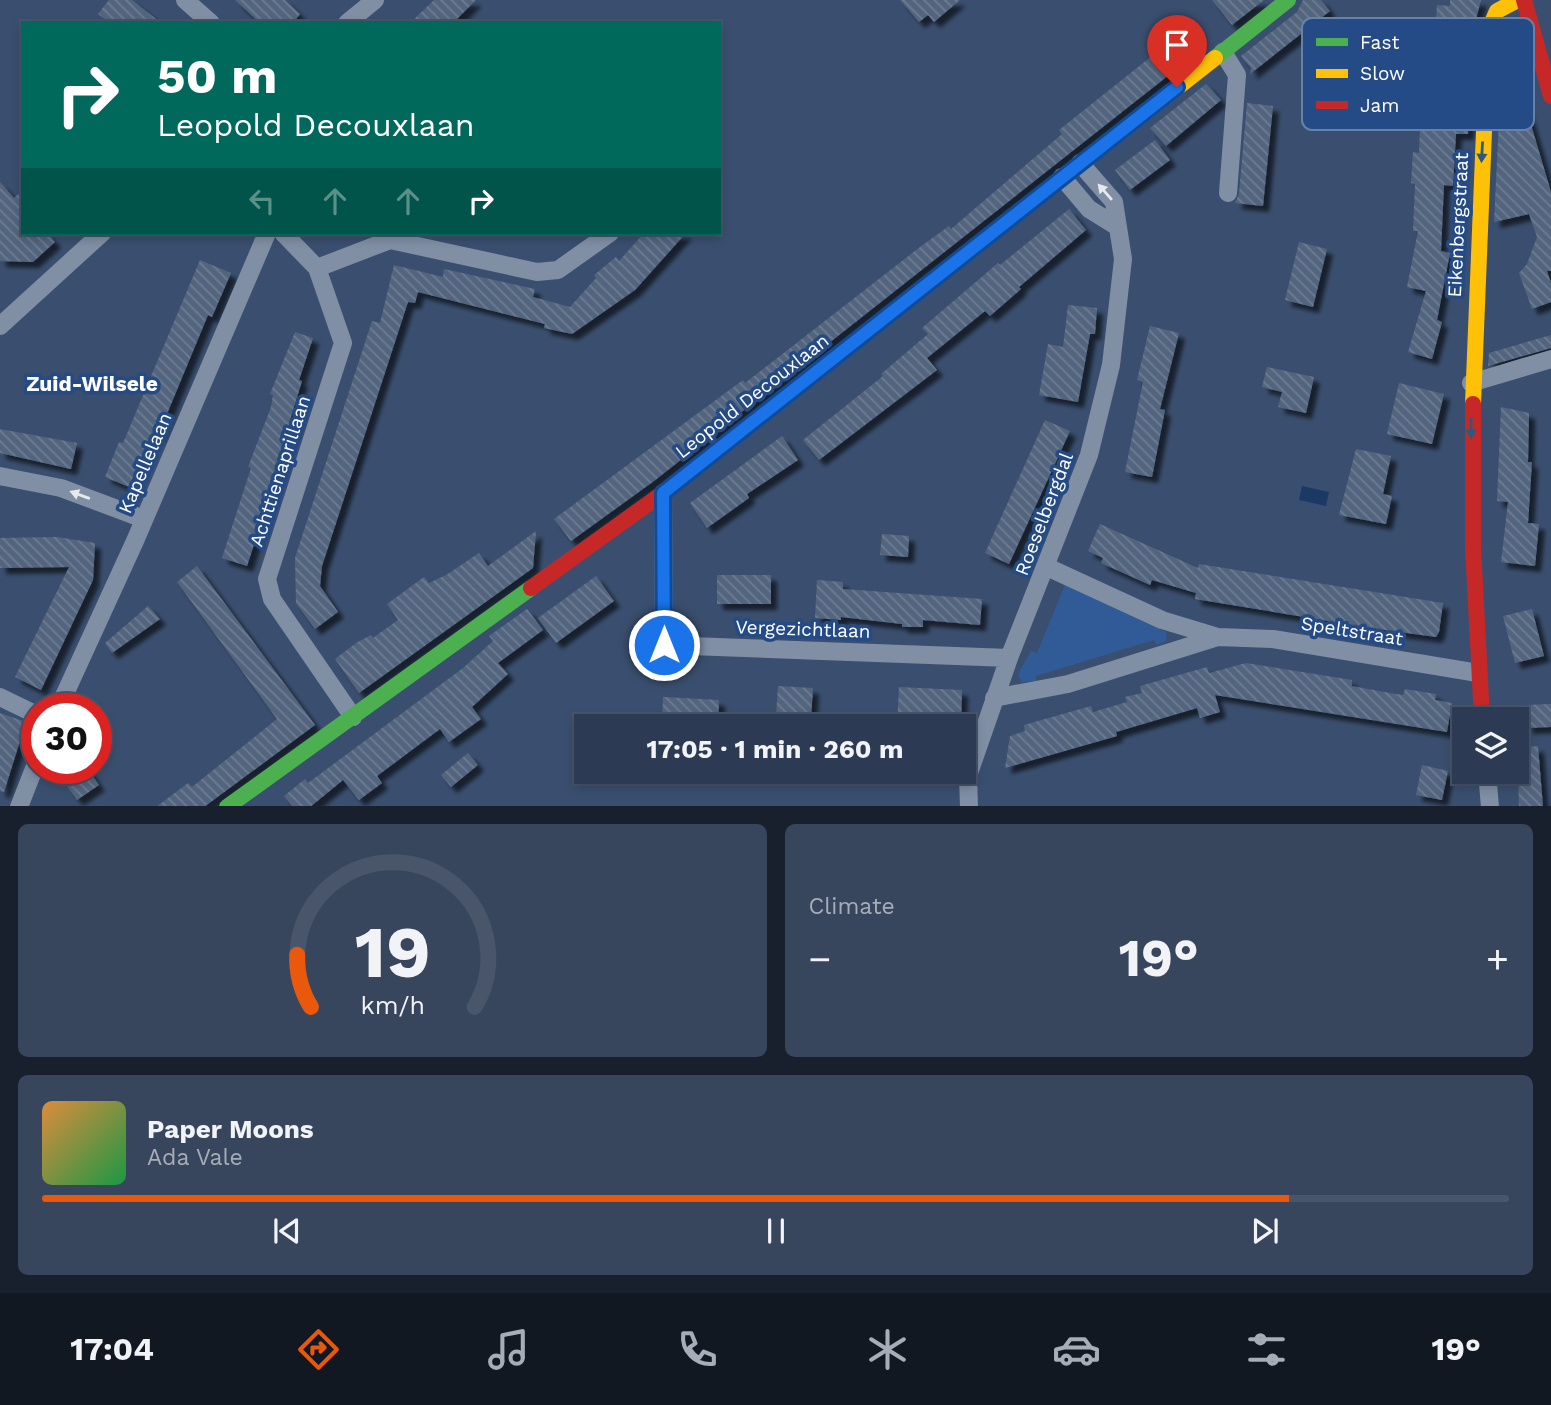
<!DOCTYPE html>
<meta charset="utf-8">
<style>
body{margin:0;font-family:"Work Sans",sans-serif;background:#38465d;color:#f1f3f6;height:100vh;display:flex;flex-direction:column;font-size:26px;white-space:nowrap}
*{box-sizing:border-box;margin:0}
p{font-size:23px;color:#a6adb8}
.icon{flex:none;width:38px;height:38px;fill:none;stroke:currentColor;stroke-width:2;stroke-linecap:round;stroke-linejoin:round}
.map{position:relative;height:806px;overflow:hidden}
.drawer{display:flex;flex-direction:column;gap:18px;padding:18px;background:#18202e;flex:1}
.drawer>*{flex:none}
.guide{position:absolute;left:21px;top:21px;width:700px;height:214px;border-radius:0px;box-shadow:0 4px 10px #0003,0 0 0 2px #48556a;background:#00695c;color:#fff;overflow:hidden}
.controls{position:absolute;left:1452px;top:707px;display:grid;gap:14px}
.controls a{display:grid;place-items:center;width:77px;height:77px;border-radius:0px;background:#2c3b53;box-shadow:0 4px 10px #0003,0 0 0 2px #48556a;font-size:35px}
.speed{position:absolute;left:21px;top:693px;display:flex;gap:14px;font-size:35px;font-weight:700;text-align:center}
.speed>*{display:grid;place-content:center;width:91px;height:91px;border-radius:50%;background:#2c3b53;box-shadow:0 4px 10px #0003,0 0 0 2px #48556a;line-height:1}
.speed .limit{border:10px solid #d22;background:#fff;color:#111}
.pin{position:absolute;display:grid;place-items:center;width:60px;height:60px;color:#fff;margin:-72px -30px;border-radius:50% 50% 50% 0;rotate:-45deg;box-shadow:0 0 7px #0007}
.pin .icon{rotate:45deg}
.me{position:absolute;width:77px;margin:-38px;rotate:0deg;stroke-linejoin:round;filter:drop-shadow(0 0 5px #0008)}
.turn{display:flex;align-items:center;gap:24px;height:147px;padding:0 21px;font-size:32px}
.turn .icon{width:91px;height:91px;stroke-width:2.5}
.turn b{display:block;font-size:49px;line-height:60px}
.lanes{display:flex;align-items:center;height:66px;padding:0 21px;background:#0003;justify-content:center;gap:35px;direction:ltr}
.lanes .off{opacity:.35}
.big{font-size:52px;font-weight:700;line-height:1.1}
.drawer .tile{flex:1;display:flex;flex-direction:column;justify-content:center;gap:10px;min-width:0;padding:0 24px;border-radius:10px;background:#38465d}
.drawer .dial{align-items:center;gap:0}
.dial svg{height:182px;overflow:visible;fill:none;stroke:#48556a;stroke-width:7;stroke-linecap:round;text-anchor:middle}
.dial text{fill:#f1f3f6;stroke:none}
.song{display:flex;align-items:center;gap:21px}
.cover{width:84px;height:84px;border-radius:10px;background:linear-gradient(135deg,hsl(30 70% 55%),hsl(140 70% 35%))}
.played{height:7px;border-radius:4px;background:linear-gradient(90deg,#ea580c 85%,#48556a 85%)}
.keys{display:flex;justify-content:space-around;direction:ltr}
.heat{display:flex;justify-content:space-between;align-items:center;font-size:38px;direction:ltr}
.drawer .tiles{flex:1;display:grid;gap:18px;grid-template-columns:1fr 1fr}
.tile:last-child{grid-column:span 2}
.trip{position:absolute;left:574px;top:714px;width:402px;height:70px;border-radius:0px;background:#2c3b53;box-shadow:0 4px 10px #0003,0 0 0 2px #48556a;font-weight:700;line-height:70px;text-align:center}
.dock{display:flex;height:112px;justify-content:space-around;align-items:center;background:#121821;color:#a6adb8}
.dock .icon{width:49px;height:49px}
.dock .active{color:#ea580c}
.dock b{font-size:32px;color:#f1f3f6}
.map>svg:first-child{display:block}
.green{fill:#305b96}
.water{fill:#1c3966}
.building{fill:url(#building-back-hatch);filter:url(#shadow)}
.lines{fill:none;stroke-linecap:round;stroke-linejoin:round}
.street{stroke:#818fa5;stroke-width:18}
.fast{stroke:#4caf50;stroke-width:16}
.slow{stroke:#ffc107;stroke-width:16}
.jam{stroke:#c62828;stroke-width:16}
.oneway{fill:#2a5a7d}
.oneway2{fill:#e6e9ed}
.route-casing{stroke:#114b97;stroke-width:18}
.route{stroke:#1a73e8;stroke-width:12}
.labels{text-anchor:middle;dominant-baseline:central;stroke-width:7;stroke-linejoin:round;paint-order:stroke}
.street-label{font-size:19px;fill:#fff;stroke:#244b85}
.neighbourhood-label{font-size:21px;font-weight:bold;fill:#fff;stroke:#244b85}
.key{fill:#244b85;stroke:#6681aa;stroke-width:2}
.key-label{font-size:19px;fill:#fff}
</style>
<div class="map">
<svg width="1551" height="807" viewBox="0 0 1551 807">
<defs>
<pattern id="building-back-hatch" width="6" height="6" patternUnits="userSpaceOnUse" patternTransform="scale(1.75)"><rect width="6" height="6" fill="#53657e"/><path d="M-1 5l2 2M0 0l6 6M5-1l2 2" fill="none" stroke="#6d7c91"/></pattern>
<filter id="shadow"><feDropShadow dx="6" dy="6" stdDeviation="2" flood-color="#0009"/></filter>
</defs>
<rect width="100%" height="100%" fill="#3a4f6f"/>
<path class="green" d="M1065,585L1166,632L1167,640L1157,645L1154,640L1036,676V681L1022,682L1018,674L1031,651L1037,653Z"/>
<path class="water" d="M1302,486L1329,492L1326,506L1299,500Z"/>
<path class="building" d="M109,0H132L161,23H110L98,14Z
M235,0H285L300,14L293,23H260Z
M434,0H476L453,23H410Z
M900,0H960L934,22L928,15L919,22Z
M1212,0H1264L1232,25Z
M1303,0H1321L1330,11L1250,74L1251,68L1241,56L1297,12Z
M1450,0H1481L1473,31L1472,59L1444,57L1446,33L1435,32L1437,5L1450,6Z
M1177,36L1193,56L654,481L571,541L554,519L743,380L745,383L920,247L949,226L951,229L1062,134L1059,130Z
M1422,73L1446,74L1445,100L1470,101L1468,134H1456L1453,186L1444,185L1441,251L1450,253L1437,320L1442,322L1432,359L1408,352L1426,291L1407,287L1418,231H1413L1415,184L1411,183L1413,152L1419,153Z
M1516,74L1551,192V271H1547L1551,283V302L1532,309L1519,273L1527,264L1537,237L1529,214L1494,222L1501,79Z
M1206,84L1221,100L1166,146L1150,128Z
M1247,103L1273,106L1263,206L1235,203L1239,194Z
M1155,140L1170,160L1130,190L1115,170Z
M0,182L14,198L23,190V233H47L55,242L33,262L0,261Z
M1069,209L1086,230L1019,287L1021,289L990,316L985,311L927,358L937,370L819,460L803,440L883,376L881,374L928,334L922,328L998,263L1000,265Z
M644,233H686L635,290L572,334L544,328L545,324L418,292L415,303L408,302L322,566L320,586L338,612L315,629L296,603L295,558L372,321L380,323L394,265L443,277L444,269L535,289L533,297L570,307L596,278L594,275L616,257L619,261Z
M1299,242L1327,249L1313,307L1285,300Z
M200,260L231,273L212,317L208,315L157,438L151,435L129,487L105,477L119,442L123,443Z
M1068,305L1097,308L1095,334H1090L1078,402L1039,395L1048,344L1063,347Z
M1150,326L1179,333L1160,409L1165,410L1152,477L1125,472L1143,382L1137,380Z
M295,332L313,338L299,380L302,381L290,420L294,421L247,566L222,558L251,468L248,467L271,407L273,395L270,394Z
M1551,335V348L1488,366L1489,353Z
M1267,367L1314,377L1306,413L1278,407L1282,392L1262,387Z
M1399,383L1444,394L1432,444L1387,434Z
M1501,407L1529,413L1528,462H1532L1528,523L1539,524L1535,566L1501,562L1508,502L1497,501Z
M1045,420L1070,431L1009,564L985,553Z
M0,429L77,443L71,469L0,453Z
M782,436L798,460L747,494L749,498L707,528L690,503Z
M1356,449L1391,456L1383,494L1392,496L1386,524L1339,515Z
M1100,524L1198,568L1199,564L1443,603L1439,632L1436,637L1377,629L1195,599L1196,593L1152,580L1150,585L1101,563L1103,558L1088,551Z
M536,531L533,568L359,693L335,659L356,643L371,635L373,638L398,620L387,604L424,577L429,583L446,575L479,553L488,566Z
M882,534L909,536L908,557L880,555Z
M57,537L95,543L93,580L41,690L15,677L69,567L0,568V538Z
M197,566L315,725L204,807H156L188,783L192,787L277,719L177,582Z
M717,575H771V604H717Z
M596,576L614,601L556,643L538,618Z
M817,580L843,582V589L982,599L980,625L923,620V627H902V624L841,617V620L815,618Z
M148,606L160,619L112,653L105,643Z
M527,609L543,630L498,663L508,674L472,707L481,719L449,742L440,729L377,776L382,783L359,800L343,780L310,807H293L284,796L305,779L308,783L463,668L493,641L489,636Z
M1532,609L1544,656L1515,663L1503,616Z
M1246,663L1352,680V686L1384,692L1403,695L1405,689L1436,694L1435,700L1452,703L1447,732L1215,695L1220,712L1200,718L1197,708L1116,732L1117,736L1005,768L1010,736L1025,731L1024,725L1091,706L1093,712L1127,702L1125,697L1142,693L1140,686L1207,667L1209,673Z
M778,686L813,688L811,718L776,716Z
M899,687L962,690L961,726H897Z
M663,697L719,700L718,726H662Z
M1551,704V727L1527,728L1526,705Z
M0,713L26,722L4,792L0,791Z
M1538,746L1543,807H1519L1517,748Z
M468,753L478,765L451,787L441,775Z
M1422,765L1448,771L1442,800L1416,795Z
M83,768H87L99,785L77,800L67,786L74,781L71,777Z"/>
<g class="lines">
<path class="street" d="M185,0L211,23
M347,23L375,0
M1223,52L1237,75L1228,193
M1062,177L1089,209L1118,227
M283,233L317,268L343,343L267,579L272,599L353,717
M317,268L390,240L537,272L558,270L610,233
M0,326L102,233
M1471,383L1551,359
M0,476L61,488L144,519
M663,493L664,645L1009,658
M1047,567L1162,620L1218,637
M0,697L37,715
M994,698L1068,684L1218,637L1273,639L1478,673
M58,709L135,541L267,233
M1487,772L1490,807
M19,807L37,761
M969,807L968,776L1009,658L1089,455L1111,365L1123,259L1114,202L1080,163"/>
<path class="fast" d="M1215,58L1288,0
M227,807L531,588"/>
<path class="slow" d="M853,343L1215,58
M1473,404L1488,32L1497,11L1518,0"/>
<path class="jam" d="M1524,0L1551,96
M1473,404V547L1482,719
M531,588L663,493L853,343"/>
</g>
<defs><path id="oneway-solid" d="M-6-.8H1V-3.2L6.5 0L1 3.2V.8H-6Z" transform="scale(1.75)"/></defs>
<g class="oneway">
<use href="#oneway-solid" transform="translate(1482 152) rotate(93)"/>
<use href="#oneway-solid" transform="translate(1471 428) rotate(90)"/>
</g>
<g class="oneway2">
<use href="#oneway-solid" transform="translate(1105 192) rotate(-131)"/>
<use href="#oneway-solid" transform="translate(80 495) rotate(-160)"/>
</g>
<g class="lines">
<defs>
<path id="route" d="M664,645L663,493L1177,87"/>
</defs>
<use href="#route" class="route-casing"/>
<use href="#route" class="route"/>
</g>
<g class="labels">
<g class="street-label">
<text transform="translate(1458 225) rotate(-87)">Eikenbergstraat</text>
<text transform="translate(752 396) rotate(-38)">Leopold Decouxlaan</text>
<text transform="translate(145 463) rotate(-67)">Kapellelaan</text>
<text transform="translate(280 471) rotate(-72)">Achttienaprillaan</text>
<text transform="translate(1044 514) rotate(-69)">Roeselbergdal</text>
<text transform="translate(803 629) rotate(2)">Vergezichtlaan</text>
<text transform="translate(1352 631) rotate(9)">Speltstraat</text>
</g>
<g class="neighbourhood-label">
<text x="92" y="383">Zuid-Wilsele</text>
</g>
</g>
<rect x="1302" y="18" width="232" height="112" rx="10" class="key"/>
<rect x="1316" y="38" width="32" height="8" fill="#4caf50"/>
<rect x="1316" y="69" width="32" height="9" fill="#ffc107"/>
<rect x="1316" y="101" width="32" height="8" fill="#c62828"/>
<g class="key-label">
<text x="1360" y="49">Fast</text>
<text x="1360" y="80">Slow</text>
<text x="1360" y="112">Jam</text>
</g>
</svg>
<div class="controls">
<a><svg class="icon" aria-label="layers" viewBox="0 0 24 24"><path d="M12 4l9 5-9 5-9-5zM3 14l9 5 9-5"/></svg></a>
</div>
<div class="speed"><div class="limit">30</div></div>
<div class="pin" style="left:1177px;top:87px;background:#d93025"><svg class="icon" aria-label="arrive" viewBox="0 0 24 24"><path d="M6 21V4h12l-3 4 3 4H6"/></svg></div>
<svg class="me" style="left:664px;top:645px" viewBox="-20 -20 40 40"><circle r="17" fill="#1a73e8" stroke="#fff" stroke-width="3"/><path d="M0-11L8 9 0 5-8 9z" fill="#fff"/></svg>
<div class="trip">17:05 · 1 min · 260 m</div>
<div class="guide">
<div class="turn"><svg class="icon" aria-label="right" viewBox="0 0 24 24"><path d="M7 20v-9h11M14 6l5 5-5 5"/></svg><div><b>50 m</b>Leopold Decouxlaan</div></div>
<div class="lanes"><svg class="icon off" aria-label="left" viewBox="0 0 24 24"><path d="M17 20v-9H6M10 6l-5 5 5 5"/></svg><svg class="icon off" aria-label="ahead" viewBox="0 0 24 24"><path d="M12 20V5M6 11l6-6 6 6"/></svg><svg class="icon off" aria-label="ahead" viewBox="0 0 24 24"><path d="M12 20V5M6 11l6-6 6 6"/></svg><svg class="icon" aria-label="right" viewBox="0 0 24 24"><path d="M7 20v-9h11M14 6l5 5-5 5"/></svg></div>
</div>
</div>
<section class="drawer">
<div class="tiles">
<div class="tile dial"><svg viewBox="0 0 100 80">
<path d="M14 69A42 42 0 1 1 86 69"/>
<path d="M14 69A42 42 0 0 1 8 46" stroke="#ea580c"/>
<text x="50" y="56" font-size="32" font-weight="700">19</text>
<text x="50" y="72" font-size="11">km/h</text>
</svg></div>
<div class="tile"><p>Climate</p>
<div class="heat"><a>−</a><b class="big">19°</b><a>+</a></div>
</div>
<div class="tile">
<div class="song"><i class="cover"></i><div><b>Paper Moons</b><p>Ada Vale</p></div></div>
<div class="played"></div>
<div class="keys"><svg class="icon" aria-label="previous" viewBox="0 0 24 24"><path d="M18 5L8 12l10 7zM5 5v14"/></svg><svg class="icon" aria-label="pause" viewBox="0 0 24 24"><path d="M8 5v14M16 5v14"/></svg><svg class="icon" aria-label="next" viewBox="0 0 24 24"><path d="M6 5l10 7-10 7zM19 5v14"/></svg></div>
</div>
</div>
</section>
<nav class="dock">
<b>17:04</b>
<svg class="icon active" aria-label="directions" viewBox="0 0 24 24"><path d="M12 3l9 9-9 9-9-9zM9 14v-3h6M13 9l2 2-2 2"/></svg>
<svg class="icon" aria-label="music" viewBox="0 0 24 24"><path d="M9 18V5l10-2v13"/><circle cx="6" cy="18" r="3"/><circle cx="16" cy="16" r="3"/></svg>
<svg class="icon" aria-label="phone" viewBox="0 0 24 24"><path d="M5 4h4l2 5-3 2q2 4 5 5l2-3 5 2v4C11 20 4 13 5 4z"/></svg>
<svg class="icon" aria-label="climate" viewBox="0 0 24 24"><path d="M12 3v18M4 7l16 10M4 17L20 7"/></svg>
<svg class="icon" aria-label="car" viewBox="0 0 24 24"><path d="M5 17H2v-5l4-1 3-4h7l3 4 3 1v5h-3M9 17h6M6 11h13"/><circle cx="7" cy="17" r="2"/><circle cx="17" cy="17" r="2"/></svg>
<svg class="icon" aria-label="filters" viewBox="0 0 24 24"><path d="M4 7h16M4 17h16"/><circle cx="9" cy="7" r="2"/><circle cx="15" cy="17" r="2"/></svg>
<b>19°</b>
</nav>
